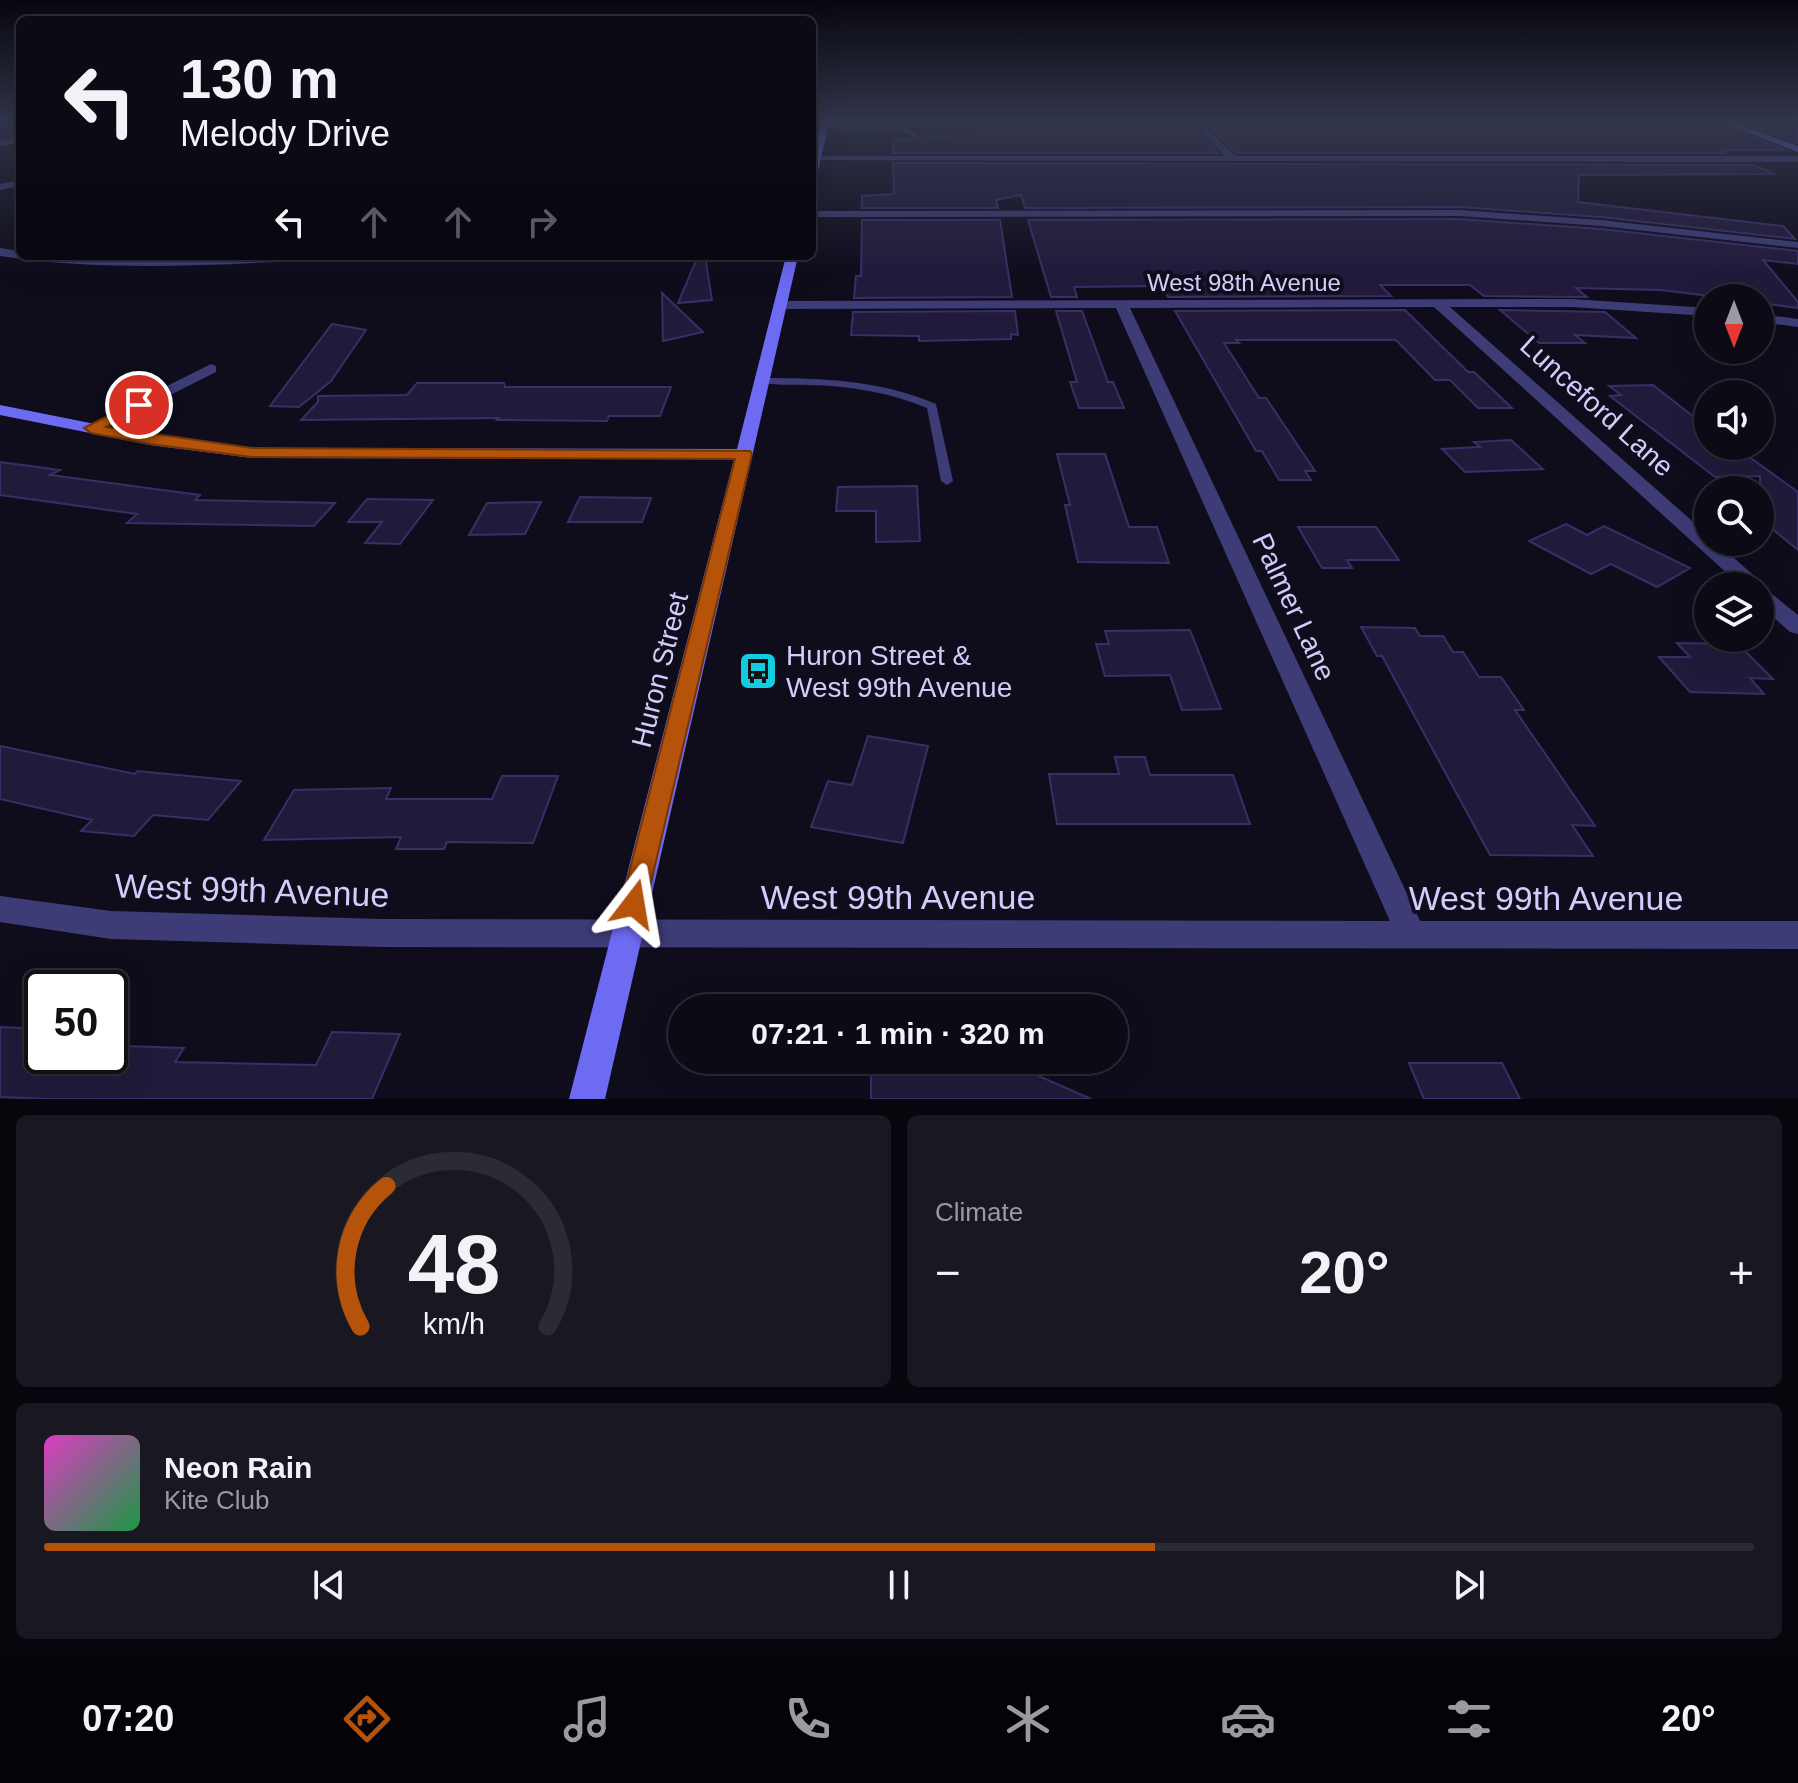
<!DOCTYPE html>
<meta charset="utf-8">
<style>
body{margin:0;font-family:Helvetica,sans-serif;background:#191822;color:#f1f3f6;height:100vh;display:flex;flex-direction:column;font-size:30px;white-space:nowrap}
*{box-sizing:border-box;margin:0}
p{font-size:26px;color:#9a9aa0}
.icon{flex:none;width:44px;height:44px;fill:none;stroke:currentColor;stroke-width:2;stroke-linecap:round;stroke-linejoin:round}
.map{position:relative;height:1099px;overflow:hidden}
.drawer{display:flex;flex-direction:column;gap:16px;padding:16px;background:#06060c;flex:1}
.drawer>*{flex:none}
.banner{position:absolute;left:16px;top:16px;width:800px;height:244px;border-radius:12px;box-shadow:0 8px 32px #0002,0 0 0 2px #2b2b34;background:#0b0a15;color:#f1f3f6;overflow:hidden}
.needle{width:52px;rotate:180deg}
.tools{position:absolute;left:1694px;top:284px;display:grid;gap:16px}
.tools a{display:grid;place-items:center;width:80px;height:80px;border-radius:50%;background:#0b0a15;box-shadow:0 8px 32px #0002,0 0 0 2px #2b2b34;font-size:40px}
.speed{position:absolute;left:24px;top:970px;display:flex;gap:16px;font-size:40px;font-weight:700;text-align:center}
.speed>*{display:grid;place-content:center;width:104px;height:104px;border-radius:50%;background:#0b0a15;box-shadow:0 8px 32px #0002,0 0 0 2px #2b2b34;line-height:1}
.speed .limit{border:4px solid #111;border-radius:12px;background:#fff;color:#111}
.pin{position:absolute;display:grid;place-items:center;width:68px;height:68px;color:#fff;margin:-34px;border:4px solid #fff;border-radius:50%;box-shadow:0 2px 8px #0007}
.me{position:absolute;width:88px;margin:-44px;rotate:14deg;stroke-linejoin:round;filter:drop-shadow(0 0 6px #0008)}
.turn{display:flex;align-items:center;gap:28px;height:168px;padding:0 32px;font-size:36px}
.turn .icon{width:104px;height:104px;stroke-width:2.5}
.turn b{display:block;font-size:56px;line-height:68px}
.lanes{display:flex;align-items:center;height:76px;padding:0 32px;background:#0003;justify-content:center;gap:40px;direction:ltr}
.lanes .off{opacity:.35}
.big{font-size:60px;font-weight:700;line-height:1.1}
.drawer .card{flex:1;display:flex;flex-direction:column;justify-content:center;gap:12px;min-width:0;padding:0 28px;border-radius:12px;background:#191822}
.drawer .dial{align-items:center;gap:0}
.dial svg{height:208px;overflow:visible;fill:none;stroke:#2b2b34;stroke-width:7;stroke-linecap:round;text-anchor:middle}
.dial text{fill:#f1f3f6;stroke:none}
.song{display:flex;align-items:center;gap:24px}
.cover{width:96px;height:96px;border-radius:12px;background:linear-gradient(135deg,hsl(310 70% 55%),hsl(140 70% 35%))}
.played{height:8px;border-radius:4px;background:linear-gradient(90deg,#b45309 65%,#2b2b34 65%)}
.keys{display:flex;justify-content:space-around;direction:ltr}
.heat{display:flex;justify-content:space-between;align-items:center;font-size:44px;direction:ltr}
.drawer .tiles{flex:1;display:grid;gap:16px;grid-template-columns:1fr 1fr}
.card:last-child{grid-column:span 2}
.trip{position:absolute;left:668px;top:994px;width:460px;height:80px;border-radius:40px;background:#0b0a15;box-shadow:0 8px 32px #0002,0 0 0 2px #2b2b34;font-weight:700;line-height:80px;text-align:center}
.dock{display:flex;height:128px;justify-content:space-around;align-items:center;background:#040408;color:#9a9aa0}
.dock .icon{width:56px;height:56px}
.dock .selected{color:#b45309}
.dock b{font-size:36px;color:#f1f3f6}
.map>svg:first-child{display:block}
.building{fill:#211b3b;stroke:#392e65;stroke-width:2}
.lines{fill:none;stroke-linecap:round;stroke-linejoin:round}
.lane{fill:#3e3c77;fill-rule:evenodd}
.street{fill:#3e3c77;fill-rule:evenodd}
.secondary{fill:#6e6bf3;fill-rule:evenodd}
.route{fill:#b45309;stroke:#753606;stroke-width:2}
.labels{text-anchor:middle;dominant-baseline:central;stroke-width:8;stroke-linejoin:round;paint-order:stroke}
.far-street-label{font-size:24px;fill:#d1ccfb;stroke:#0f0d1c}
.street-label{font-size:28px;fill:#d1ccfb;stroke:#0f0d1c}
.poi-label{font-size:28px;fill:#d1ccfb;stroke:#0f0d1c;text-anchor:start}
.near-street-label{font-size:34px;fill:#d1ccfb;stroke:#0f0d1c}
</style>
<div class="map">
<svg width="1798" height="1099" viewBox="0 0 1798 1099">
<rect width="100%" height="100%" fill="#0f0d1c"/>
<path class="building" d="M966,119L1079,134L1068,123L1191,124L1218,153H893V140L986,134L965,123Z
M1651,119H1709L1785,150H1719L1726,153H1236L1207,124H1650Z
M1731,119H1770L1798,128V143Z
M893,163L1754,165L1775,174L1579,175L1578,202L1783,226L1795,239L1601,217L1459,207L1025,208L1021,195L996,200L998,208H862V196L894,194Z
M1459,219L1601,229L1798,251V264L1763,260L1798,302V308L1760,303V298H1726L1661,290L1576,288L1587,297L1484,296L1470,285H1380L1391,296L1168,297L1162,286L1074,287L1077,297H1051L1028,220Z
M862,220H1000L1012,297L854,298L856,276H861Z
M698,256H705L712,300L678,303Z
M662,293L703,332L663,341Z
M1405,310L1468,372H1474L1512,408H1478L1450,380H1435L1396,340H1236L1239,343H1224L1259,398H1266L1315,471H1305L1311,480H1279L1262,451H1256L1175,311Z
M1500,310L1605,312L1636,338L1575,335L1585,343H1539Z
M1015,311L1018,335L1011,334V339L919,341V336L851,335L853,312Z
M1056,311H1082L1108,382H1113L1124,408H1079L1070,382H1077Z
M332,324L366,330L331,381L299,407L270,406Z
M417,383H504L505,387H671L660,416H609L607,421L497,420L499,418L301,420L318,402V396L407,395Z
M1653,385L1708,428V446H1734L1798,492V550L1760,519V476L1715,477L1610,396L1621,395L1609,386Z
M1511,440L1543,469L1465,472L1442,449L1480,447L1474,442Z
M1057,454H1105L1129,527H1157L1169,563L1078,562L1065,505H1070Z
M0,462L60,470L50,475L200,495L195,500L335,503L314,526L127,523L137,514L0,495Z
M917,486L920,541L876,542V511H836L838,487Z
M580,497L651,498L642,522H568Z
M367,499L433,500L400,544L365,543L382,522H348Z
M541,502L525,534L469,535L487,503Z
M1566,524L1587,535L1604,526L1690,568L1657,587L1611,564L1591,574L1529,541Z
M1298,527H1376L1399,560H1347L1352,568H1322Z
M1361,627L1415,628L1420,636H1443L1453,652H1463L1479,677H1501L1524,710H1515L1595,826L1572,825L1593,856L1490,855L1382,656H1377Z
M1190,630L1221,709L1182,710L1170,675L1105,676L1096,644H1109L1105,631Z
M1677,643L1738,644L1773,679L1750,678L1764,694L1690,692L1659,657H1690Z
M868,736L928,746L903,843L811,827L828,781L852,785Z
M0,746L135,774L137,771L241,781L208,820L153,815L134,836L81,831L92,820L0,799Z
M1115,757H1145L1150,775H1233L1250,824H1057L1049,774H1119Z
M502,776H558L533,843L447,842L444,849H396L401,837L264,840L294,790L391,788L386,799H492Z
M0,1027L42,1029V1056H117L124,1046L184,1048L175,1062L316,1065L332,1032L400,1034L372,1099H47L0,1097Z
M871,1060H1002L1091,1099H871Z
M1409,1063H1502L1520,1099H1424Z"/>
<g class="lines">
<path class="lane" d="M824,125L905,127L919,136L914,137L904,131L822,128Z
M762,378C822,378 880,380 936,404L953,481L947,485L941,481L927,408C889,392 850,386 809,385C792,384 775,386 758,383L757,381Z"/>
<path class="street" d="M1190,119H1198L1235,156H1798V162L812,160L816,156H1225Z
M20,137V143L0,146V140Z
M20,180V186L0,190V184Z
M1459,210L1601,220L1798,242V248L1601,226L1459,216L812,217V211Z
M0,248L20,251V256L160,260L326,256L320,260C213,265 106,272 0,256Z
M1572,299L1708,308V316L1572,307H1450L1708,535V542H1716L1760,581L1763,587L1798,615V634L1790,632L1760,605V586H1741L1434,307L1130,308L1420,921H1798V949L381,947L111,939L0,922V896L111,911L381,919L1390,921L1116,308L780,309L773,305L780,301Z
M1760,314L1798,319V327L1760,322Z
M211,364L216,366V372L97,432L91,433L83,428Z"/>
<path class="secondary" d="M822,119H830L817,175L812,178V157Z
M1712,119H1723L1798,146V152Z
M786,256H798L605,1099H569L734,459L252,458L150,445L0,415V405L150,435L252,448L737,449Z"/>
</g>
<linearGradient id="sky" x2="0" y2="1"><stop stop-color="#08070f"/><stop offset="0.44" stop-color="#31354b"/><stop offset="1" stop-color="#31354b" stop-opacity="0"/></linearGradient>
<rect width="1798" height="273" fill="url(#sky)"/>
<path class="route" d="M139,400L144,402V408L106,427L252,448L750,451L752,454L644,912L634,915L625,912L621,904L735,459L252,457L150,444L91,433L84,428Z"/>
<defs>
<symbol id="bus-square" viewBox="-11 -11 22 22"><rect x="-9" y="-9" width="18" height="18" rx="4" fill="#12cce0" stroke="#0f0d1c"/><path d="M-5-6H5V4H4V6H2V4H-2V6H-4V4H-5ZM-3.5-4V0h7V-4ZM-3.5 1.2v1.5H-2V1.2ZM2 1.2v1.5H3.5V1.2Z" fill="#111"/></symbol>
</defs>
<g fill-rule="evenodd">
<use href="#bus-square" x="736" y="649" width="44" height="44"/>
</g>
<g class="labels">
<g class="far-street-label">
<text x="1244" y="282">West 98th Avenue</text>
</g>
<g class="street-label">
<text transform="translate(1597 406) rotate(42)">Lunceford Lane</text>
<text transform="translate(1294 607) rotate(65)">Palmer Lane</text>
<text transform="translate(660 670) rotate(-76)">Huron Street</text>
</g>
<g class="poi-label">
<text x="786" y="655">Huron Street &amp;<tspan x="786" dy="32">West 99th Avenue</tspan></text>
</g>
<g class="near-street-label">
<text transform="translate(252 890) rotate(2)">West 99th Avenue</text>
<text x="898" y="897">West 99th Avenue</text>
<text x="1546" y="898">West 99th Avenue</text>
</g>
</g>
</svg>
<div class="tools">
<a><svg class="needle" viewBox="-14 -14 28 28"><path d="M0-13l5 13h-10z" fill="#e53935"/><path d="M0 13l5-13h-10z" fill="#9a9aa0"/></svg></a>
<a><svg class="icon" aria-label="sound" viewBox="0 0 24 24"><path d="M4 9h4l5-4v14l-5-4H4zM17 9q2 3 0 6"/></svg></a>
<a><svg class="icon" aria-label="search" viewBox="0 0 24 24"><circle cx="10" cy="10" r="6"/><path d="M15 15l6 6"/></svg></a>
<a><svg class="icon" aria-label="layers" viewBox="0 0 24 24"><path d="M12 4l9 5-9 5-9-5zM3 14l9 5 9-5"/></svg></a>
</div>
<div class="speed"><div class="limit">50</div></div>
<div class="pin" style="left:139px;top:405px;background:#d93025"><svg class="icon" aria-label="arrive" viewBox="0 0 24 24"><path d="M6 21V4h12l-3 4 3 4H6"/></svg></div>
<svg class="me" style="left:634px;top:904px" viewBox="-20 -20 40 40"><path d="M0-17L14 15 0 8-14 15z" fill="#b45309" stroke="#fff" stroke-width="4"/></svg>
<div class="trip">07:21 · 1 min · 320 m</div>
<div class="banner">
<div class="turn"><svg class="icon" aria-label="left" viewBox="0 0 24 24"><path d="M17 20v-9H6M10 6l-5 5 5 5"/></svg><div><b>130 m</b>Melody Drive</div></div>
<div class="lanes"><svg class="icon" aria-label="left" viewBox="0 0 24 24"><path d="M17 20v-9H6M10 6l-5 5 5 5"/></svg><svg class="icon off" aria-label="ahead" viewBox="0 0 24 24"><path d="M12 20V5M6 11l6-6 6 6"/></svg><svg class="icon off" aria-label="ahead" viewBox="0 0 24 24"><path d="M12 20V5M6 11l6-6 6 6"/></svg><svg class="icon off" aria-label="right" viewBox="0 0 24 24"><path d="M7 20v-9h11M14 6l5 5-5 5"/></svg></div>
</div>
</div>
<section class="drawer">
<div class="tiles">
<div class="card dial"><svg viewBox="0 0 100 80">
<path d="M14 69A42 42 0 1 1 86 69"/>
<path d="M14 69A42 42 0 0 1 24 15" stroke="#b45309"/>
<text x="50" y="56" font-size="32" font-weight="700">48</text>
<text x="50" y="72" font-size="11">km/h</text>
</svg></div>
<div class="card"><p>Climate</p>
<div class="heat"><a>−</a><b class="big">20°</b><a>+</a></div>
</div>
<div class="card">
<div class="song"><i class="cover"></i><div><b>Neon Rain</b><p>Kite Club</p></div></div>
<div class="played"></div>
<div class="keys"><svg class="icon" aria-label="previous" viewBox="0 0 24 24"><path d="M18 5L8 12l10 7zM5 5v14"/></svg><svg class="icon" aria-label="pause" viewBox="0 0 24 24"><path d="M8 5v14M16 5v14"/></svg><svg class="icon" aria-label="next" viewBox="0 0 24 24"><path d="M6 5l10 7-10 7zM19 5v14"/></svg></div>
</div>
</div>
</section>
<nav class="dock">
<b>07:20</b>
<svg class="icon selected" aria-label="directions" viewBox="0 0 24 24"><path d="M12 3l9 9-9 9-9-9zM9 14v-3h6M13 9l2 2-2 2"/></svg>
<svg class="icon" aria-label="music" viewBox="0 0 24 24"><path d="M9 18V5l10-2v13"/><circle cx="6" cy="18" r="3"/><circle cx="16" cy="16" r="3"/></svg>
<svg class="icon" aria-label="phone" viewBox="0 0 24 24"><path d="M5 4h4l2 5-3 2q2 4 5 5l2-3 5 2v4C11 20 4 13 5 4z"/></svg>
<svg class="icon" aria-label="climate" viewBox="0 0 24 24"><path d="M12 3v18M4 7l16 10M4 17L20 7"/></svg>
<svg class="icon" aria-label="car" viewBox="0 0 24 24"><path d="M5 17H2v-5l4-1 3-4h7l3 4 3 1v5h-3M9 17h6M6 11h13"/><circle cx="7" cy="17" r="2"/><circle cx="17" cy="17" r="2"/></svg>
<svg class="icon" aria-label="filters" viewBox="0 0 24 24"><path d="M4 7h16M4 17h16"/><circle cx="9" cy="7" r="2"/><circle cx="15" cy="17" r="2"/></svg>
<b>20°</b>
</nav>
